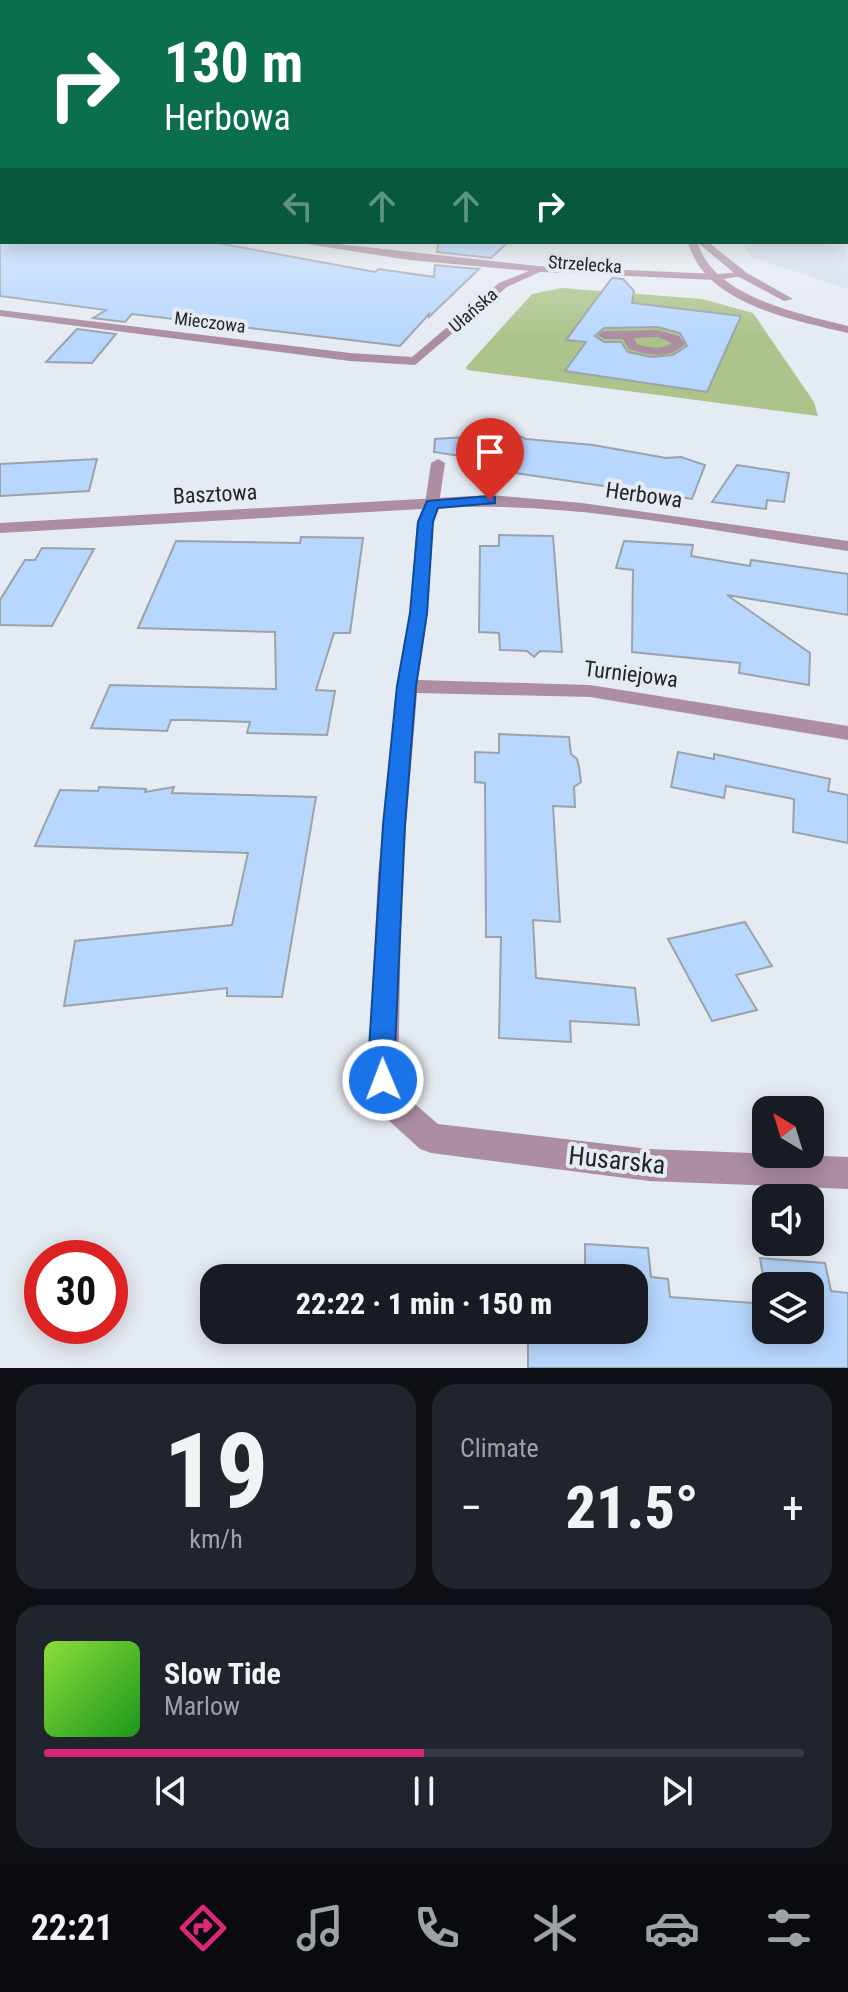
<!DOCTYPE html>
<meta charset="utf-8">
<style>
body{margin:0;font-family:"Roboto Condensed",sans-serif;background:#20242c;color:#f1f3f6;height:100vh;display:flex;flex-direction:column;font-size:30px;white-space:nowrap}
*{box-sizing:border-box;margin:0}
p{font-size:26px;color:#9ea1a6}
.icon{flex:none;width:44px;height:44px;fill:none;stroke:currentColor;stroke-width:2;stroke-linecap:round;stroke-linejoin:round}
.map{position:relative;height:1368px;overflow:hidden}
.sheet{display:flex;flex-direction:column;gap:16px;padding:16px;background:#0d0f14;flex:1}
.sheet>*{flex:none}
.top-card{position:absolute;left:0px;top:0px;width:848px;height:244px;box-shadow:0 4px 20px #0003;background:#0b6e4f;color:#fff;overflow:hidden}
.needle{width:52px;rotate:322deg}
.buttons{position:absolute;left:752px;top:1096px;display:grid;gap:16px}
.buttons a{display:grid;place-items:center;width:72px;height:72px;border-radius:16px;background:#171b24;box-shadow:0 4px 20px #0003;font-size:40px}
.speed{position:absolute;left:24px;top:1240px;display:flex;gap:16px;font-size:40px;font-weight:700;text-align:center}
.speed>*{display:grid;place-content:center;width:104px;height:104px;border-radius:50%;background:#171b24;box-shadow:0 4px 20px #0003;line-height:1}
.speed .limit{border:12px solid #d22;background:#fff;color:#111}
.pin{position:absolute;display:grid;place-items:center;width:68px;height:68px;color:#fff;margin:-82px -34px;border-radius:50% 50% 50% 0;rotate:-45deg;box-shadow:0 0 8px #0007}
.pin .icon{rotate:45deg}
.me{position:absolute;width:88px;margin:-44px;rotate:359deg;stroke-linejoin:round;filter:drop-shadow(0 0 6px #0008)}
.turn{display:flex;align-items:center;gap:28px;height:168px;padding:0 32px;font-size:36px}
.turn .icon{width:104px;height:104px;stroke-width:2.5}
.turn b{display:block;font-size:56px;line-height:68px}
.lanes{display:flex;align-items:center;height:76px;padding:0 32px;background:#0003;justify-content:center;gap:40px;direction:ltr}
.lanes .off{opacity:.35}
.big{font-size:60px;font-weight:800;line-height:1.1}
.sheet .card{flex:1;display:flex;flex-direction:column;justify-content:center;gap:12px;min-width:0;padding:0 28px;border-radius:24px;background:#20242c}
.sheet .dial{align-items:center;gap:0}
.dial b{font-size:104px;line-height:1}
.song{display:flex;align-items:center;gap:24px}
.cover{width:96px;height:96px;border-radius:12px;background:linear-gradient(135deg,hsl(90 70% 55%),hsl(120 70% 35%))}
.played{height:8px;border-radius:4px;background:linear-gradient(90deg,#db2777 50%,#363941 50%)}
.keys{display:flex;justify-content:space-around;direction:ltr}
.heat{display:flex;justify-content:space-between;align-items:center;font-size:44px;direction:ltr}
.sheet .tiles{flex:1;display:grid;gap:16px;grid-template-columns:1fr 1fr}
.card:last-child{grid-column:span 2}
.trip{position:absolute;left:200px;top:1264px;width:448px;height:80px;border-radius:24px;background:#171b24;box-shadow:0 4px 20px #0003;font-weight:800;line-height:80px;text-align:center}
.menu{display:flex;height:128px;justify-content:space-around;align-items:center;background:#090b0e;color:#9ea1a6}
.menu .icon{width:56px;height:56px}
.menu .on{color:#db2777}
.menu b{font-size:36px;color:#f1f3f6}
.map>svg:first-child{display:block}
.built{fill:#d5dfed}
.green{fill:#acc48b}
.building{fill:#b8d7ff;stroke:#9da2a9;stroke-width:2;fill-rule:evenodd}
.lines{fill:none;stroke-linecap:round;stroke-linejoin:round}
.service{fill:#ad8da2;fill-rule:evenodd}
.pedestrian{fill:#ad8da2;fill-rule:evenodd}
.minor{fill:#ad8da2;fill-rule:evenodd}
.tertiary{fill:#ad8da2;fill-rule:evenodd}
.route{fill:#1a73e8;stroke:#114b97;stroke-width:2}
.labels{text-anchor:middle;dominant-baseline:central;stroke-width:8;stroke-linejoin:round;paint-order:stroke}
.far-street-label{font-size:18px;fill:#232528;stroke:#e5ebf2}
.street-label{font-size:22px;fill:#232528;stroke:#e5ebf2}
.near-street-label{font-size:26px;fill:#232528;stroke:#e5ebf2}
</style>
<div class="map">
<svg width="848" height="1368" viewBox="0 0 848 1368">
<rect width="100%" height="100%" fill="#e5ebf2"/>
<path class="built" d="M846,194L848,289L751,257L742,242H846Z"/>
<path class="green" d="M562,288L702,299L753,313L814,402L818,416L467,370L466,367L532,294Z"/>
<path class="building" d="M0,242H212L375,272L379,269L434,277L435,265L479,269L429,317V314L400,346L132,314L125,322L93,318L106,310L0,296Z
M508,242L491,258L437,252L438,243Z
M612,278L623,279L634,291L632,303L741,316L707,392L565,371L586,342L566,340ZM657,327L680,333L687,346L673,355L651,357L628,352L621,342H604L595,336L604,328Z
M77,329L116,334L92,363L46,362Z
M515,434L526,439L593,445L666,458L681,457L705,465L692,499L494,470L499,462L434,452L435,439Z
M97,459L89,491L0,496V464Z
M737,465L789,473L784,502L767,500L766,509L712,502Z
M499,535L553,536L562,652L540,651L534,657L527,651L500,650L499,633L479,632L480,546H499Z
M301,537L363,538L350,633H334L316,690L335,691L327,735L247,733L250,722L190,720H171L167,731L91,728L110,685L276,689L275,632L138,628L176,541L300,543Z
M624,541L693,545L691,556L750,566L751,560L848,574V615L727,595L810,653L809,685L739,673L740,663L632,652L633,570L616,568Z
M42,548L94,549L52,626L0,625V600L25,560H35Z
M499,734L569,737L571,754L577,759L579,767L581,782L574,787L575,807L553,806L560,922L533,920L536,978L635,988L639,1025L570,1021L571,1042L499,1038L501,937H486L485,783L475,782V752L499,753Z
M678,752L714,759V754L830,779L828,791L848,795V843L793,832L794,799L726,786L724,798L671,787Z
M99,787L146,789L145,792L174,787L172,793L316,797L282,997L227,996V988L64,1006L75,941L232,925L248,853L35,846L60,790L98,791Z
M745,922L772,966L736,975L757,1010L712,1021L668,939Z
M585,1244L648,1248L651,1277L668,1279L670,1297L766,1304V1330H810V1286H766V1295L760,1258L825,1263L831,1291L848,1293V1368H528V1330H634V1278H569V1271L585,1272Z"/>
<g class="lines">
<path class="service" d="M438,459L445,463L439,504L432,508L425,504L431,463Z"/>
<path class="pedestrian" d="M657,330L679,336L685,344C669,360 648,355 629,349L623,339H604L598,335L604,331ZM657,337L672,343C661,350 650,348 637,344L634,338Z"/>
<path class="minor" d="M846,156H848V160H846Z
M0,187H2V191H0Z
M294,242H320L538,266L717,274L743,272L748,275L717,280L540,272L507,287L415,365L350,361L0,316V310L350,353L412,357L499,283L529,271L409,260Z
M490,495L582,503L848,541V551C716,532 572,500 438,508L433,522L428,613L418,680L590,685L848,726V740L590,697L417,693L402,875L398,1079L408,1098L438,1124L649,1149L848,1157V1189L649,1181L431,1153L420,1149L386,1118L368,1080L378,875L397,686L410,613L417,522L422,509L0,533V523Z"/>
<path class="tertiary" d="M688,242H708L747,273L793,299L784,301L739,277L698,243C713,297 801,314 848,326V333C794,320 704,304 688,242Z"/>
</g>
<linearGradient id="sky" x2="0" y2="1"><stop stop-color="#78c5ef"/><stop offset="0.43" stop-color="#f3f6f9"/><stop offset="1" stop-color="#f3f6f9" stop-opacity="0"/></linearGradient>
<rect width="848" height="337" fill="url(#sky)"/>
<path class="route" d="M490,496L495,497V503L438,508L433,522L427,613L416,686L405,825L395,1049L397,1080L393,1089L383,1093L374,1089L370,1080L369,1049L383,825L397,686L410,613L418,522L427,501Z"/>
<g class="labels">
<g class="far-street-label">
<text transform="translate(585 264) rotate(4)">Strzelecka</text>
<text transform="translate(473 310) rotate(-41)">Ułańska</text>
<text transform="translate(210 322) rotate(7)">Mieczowa</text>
</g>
<g class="street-label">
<text transform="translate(215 494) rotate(-3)">Basztowa</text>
<text transform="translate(644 495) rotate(8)">Herbowa</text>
<text transform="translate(631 674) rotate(7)">Turniejowa</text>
</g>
<g class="near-street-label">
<text transform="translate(617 1160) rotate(6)">Husarska</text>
</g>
</g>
</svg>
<div class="buttons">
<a><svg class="needle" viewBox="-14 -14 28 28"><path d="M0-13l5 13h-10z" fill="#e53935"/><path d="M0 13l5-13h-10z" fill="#9ea1a6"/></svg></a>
<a><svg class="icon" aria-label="sound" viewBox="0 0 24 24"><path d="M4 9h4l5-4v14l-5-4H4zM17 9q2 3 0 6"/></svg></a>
<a><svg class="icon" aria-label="layers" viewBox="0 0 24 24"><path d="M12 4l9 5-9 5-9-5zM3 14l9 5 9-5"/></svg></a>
</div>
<div class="speed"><div class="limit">30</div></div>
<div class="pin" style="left:490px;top:500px;background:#d93025"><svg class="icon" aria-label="arrive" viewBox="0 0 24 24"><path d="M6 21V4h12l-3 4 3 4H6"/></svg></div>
<svg class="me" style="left:383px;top:1080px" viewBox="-20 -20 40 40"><circle r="17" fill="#1a73e8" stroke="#fff" stroke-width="3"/><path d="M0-11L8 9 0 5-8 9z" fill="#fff"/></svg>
<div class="trip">22:22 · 1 min · 150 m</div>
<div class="top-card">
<div class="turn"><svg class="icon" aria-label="right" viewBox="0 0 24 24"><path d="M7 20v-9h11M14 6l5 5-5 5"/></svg><div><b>130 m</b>Herbowa</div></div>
<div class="lanes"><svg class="icon off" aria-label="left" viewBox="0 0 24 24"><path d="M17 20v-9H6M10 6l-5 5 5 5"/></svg><svg class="icon off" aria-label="ahead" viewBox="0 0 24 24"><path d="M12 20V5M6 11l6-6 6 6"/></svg><svg class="icon off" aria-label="ahead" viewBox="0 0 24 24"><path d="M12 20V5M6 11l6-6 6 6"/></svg><svg class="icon" aria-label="right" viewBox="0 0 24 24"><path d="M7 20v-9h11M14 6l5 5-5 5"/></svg></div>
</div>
</div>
<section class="sheet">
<div class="tiles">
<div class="card dial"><b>19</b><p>km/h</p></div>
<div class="card"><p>Climate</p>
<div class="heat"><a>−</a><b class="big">21.5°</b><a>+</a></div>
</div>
<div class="card">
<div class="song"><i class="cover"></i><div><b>Slow Tide</b><p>Marlow</p></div></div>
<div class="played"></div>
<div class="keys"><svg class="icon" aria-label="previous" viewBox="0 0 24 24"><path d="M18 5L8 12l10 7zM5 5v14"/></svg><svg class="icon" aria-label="pause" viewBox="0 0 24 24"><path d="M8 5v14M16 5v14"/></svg><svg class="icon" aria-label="next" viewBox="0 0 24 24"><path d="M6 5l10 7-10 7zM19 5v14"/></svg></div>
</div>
</div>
</section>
<nav class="menu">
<b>22:21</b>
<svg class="icon on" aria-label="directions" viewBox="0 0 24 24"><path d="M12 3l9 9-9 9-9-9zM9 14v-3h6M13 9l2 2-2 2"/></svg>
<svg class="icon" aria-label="music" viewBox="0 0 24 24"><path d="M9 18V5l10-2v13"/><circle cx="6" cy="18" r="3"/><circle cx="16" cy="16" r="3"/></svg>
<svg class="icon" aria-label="phone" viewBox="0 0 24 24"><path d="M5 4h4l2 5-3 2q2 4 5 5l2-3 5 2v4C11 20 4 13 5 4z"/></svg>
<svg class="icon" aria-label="climate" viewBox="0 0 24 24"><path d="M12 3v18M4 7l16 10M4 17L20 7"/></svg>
<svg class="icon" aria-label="car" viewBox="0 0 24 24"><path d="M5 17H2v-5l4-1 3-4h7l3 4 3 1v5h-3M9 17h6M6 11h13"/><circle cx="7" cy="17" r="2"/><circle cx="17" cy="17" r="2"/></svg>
<svg class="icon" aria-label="filters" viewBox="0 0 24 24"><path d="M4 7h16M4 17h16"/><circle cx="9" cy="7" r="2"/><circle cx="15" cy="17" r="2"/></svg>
</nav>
